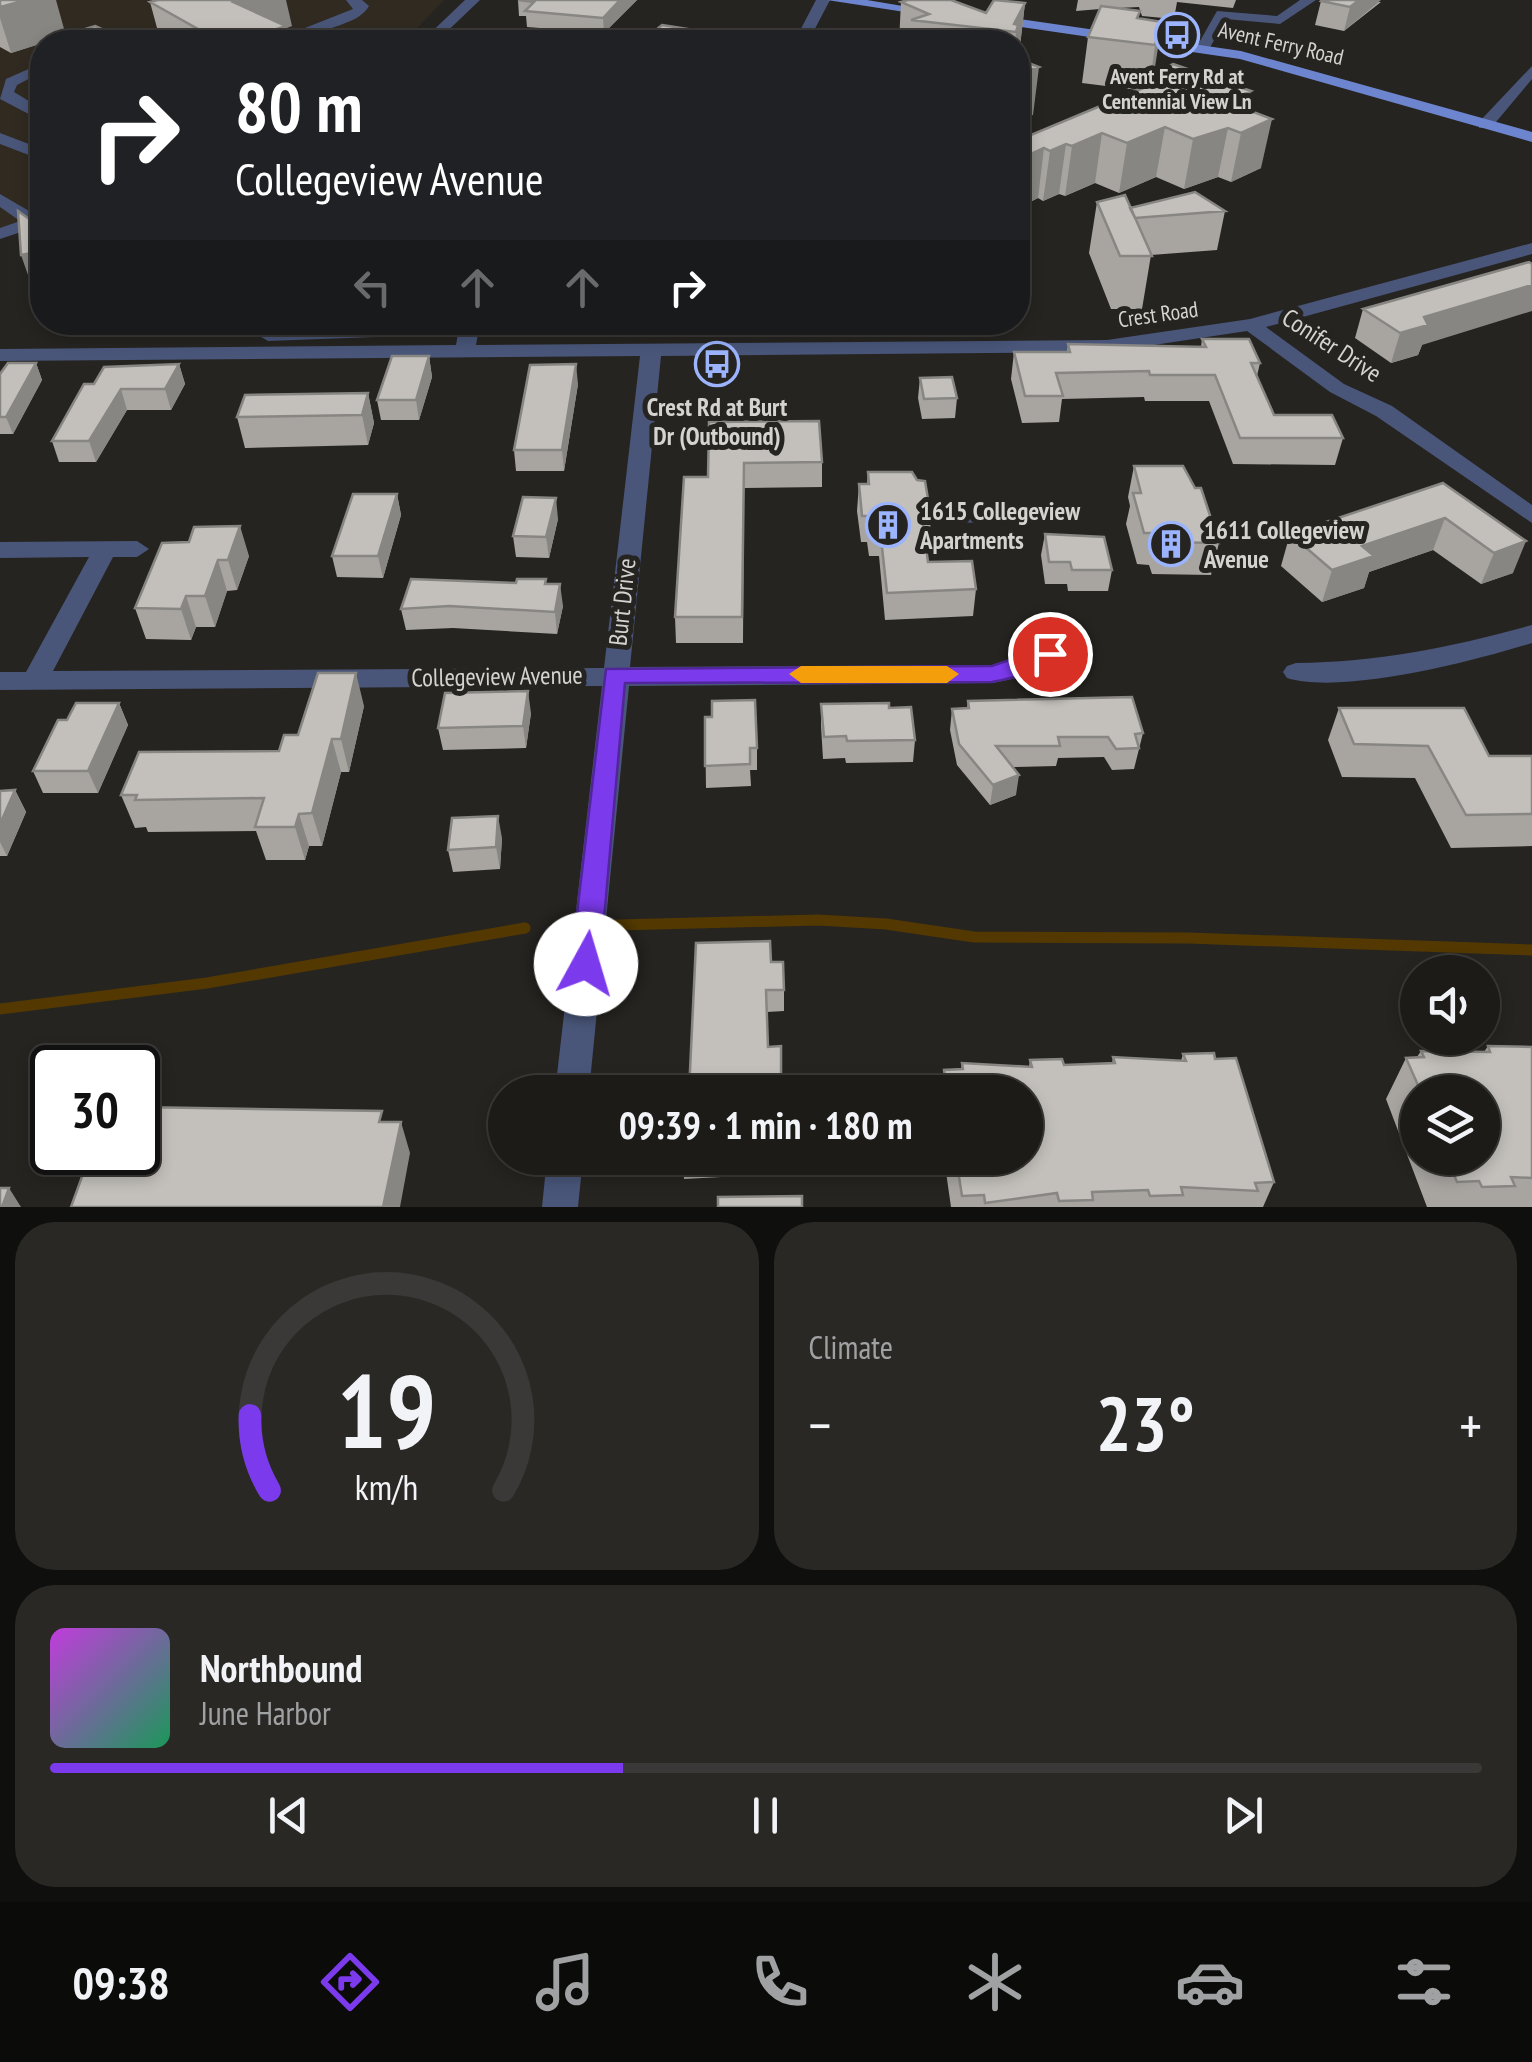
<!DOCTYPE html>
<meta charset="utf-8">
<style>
body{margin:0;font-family:"PT Sans Narrow",sans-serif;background:#292825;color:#f1f3f6;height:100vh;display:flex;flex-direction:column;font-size:38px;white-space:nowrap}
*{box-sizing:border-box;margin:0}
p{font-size:32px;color:#a0a1a2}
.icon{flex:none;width:55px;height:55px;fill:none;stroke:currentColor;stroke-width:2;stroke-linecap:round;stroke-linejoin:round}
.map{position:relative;height:1207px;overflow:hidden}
.drawer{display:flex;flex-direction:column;gap:15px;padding:15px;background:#0f0f0d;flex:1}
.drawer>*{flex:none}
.hud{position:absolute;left:30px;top:30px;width:1000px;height:305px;border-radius:40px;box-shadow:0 5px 15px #0003,0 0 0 2px #3a3937;background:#202124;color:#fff;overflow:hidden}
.controls{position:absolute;left:1400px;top:955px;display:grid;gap:20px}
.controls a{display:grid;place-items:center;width:100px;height:100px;border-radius:50%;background:#1c1b18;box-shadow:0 5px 15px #0003,0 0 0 2px #3a3937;font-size:50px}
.speed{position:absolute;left:30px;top:1045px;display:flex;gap:20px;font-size:50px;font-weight:700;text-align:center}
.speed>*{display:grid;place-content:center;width:130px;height:130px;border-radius:50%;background:#1c1b18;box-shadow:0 5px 15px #0003,0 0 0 2px #3a3937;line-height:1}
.speed .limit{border:5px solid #111;border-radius:15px;background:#fff;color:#111}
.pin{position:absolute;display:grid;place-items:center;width:85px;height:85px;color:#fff;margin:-42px;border:5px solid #fff;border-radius:50%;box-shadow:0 2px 10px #0007}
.me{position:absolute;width:110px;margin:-55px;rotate:6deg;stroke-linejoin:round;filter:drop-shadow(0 0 8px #0008)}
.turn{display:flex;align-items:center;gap:35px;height:210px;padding:0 40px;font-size:45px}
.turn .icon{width:130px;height:130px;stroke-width:2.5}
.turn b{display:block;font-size:70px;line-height:85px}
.lanes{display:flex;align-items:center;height:95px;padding:0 40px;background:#0003;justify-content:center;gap:50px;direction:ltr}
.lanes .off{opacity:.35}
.big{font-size:75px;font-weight:800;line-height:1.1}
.drawer .tile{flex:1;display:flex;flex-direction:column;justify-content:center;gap:15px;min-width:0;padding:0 35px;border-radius:40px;background:#292825}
.drawer .dial{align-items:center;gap:0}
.dial svg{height:260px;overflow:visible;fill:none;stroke:#3a3937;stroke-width:7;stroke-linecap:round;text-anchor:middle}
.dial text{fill:#f1f3f6;stroke:none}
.song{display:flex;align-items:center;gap:30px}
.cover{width:120px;height:120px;border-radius:15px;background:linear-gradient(135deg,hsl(290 70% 55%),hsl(150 70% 35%))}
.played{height:10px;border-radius:5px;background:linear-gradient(90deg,#7c3aed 40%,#3a3937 40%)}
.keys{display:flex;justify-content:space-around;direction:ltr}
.heat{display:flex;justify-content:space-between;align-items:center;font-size:55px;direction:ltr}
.drawer .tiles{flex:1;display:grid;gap:15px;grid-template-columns:1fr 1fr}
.tile:last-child{grid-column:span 2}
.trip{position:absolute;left:488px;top:1075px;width:555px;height:100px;border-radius:50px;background:#1c1b18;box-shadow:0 5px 15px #0003,0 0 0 2px #3a3937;font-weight:800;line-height:100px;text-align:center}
.dock{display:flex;height:160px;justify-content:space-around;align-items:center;background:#0b0b0a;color:#a0a1a2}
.dock .icon{width:70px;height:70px}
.dock .active{color:#7c3aed}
.dock b{font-size:45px;color:#f1f3f6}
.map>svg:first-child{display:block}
.built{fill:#302a21}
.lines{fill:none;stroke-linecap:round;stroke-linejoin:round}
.stream{stroke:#533901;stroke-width:11}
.minor{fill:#495679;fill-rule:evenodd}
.major{fill:#6d85cf;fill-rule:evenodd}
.wall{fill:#a8a5a1;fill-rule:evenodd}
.shaded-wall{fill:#888683}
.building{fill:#c3c0bb;stroke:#888683;stroke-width:2.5}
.route{fill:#7c3aed;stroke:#51269a;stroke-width:2.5}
.slow{fill:#f59e0b}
.labels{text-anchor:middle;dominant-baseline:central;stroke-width:10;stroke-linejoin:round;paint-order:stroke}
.far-street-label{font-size:22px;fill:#d4d3d0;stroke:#262420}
.far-poi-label{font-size:22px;font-weight:bold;fill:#d4d3d0;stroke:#262420}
.street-label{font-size:25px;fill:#d4d3d0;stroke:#262420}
.poi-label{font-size:25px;font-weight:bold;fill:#d4d3d0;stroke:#262420;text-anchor:start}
</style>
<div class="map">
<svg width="1532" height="1207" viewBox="0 0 1532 1207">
<rect width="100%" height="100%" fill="#262420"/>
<path class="built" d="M0,0H444L404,42H42V212L0,229Z"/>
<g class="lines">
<path class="stream" d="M617,925L818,920L886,924L974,937L1188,938L1532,950
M0,1009L207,983L525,928"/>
<path class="minor" d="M346,0H362L369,6C357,27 324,24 307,42H293L305,28L353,9Z
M465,0H480L436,42H421Z
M816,0H830L808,42H794Z
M1300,0H1316L1280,24L1226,19L1208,51L1196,48L1217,11L1277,16Z
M191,20L196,21V27L135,42H113Z
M42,63V72L17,85L14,92L42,109V121L0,99L6,79Z
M1532,66V79L1491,128H1479V122Z
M0,133L42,149V160L0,144Z
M0,194L36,215L42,214V225L0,239V228L20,221L0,207Z
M1532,243V254L1266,327L1344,384L1392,406L1532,505V523L1376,416L1330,392L1247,331L1107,352L661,356L630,667L993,665L1050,645L1059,648L1063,654C1049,673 1016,678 993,683L629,686L589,1092H555L602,686L0,690V672H26L89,557L0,558V542L137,541L149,549L137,557H113L53,671L604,668L640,356L0,361V349L456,345L460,322H480L476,345L1107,340L1250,319Z
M368,327L378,333L375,337L268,341L258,335L268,329Z
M943,509H978L990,516L978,523L935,521L931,516L935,511Z
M1532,625V643C1475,661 1343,695 1287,678L1283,672L1287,666L1296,663C1378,662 1453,647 1532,625Z
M547,1158H583L578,1207H542Z"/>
<path class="major" d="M827,0H867L938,12L931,16Z
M991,15L1241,51L1532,132V142L1240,59L986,22L984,19Z"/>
</g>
<path class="wall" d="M0,0L42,42V55L39,44L11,53L0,47Z
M518,0H637L604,33L527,27L526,16H519Z
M1078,0H1236L1233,8L1177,2L1174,19L1142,16L1139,7L1118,8L1139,18L1162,22L1153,73L1247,110L1261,168L1231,182L1218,177L1184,189L1156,177L1119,193L1095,183L1065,196L1059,194L1043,201L1038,198L1018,208V136L1024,138L1138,90L1082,83L1088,37L1100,9L1076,11Z
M1321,1L1381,2L1344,31L1315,25Z
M150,2L292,26L160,39Z
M901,2L986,13L1025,3L1020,46L1018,51V42H899Z
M1097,202L1130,207L1225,211L1217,250L1151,255L1142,309H1111L1089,253Z
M1363,309L1422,345L1418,355L1391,363L1355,338Z
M169,322H206L204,327L171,328Z
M1202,339L1260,363L1257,376L1274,415L1343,438L1335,465L1233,464L1209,401H1145L1144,397L1062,399L1059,422L1022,423L1011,379L1014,352H1067L1068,344L1201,347Z
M429,356L432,377L419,420H381L377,400Z
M36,363L42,380L13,434H0V374Z
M179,364L185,384L171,410H127L96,462H59L52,441L94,384Z
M920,378L957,398L955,418L922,419L918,398Z
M578,384L564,471H516L514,450Z
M368,393L374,423L368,445L245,448L237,417Z
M709,422L822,462V487L744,488L743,643H676L675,617L708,477Z
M1134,466L1219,543L1211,575L1152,574L1149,565L1137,564L1126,524L1130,506L1128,497Z
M868,472L931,517L929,544H925L928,562L976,589L973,616L885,620L879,556H869L867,542H861L857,511L859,484H867Z
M1443,483L1513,573L1481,584L1433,550L1369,572L1364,588L1322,602L1281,566L1290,534Z
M397,494L401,515L383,578L337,577L332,556Z
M558,519L549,558L516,557L513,536Z
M1045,534L1112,570L1108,591H1068L1067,584H1045L1041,555Z
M162,543L249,556L237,590L227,591L215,627H196L191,640L146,639L135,608Z
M546,579V584L563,606L557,634L453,628L406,630L401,609L516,583Z
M968,701L1143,733L1134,769L1112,770L1104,757L1058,758L1056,766L1013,767L1016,795L990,805L957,765L950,730L952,709L967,708Z
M119,703L128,725L98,793H43L33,771L67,720Z
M821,704L889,708L915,740L913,762L846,763L845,758L823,759L821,726Z
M364,706L349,772H341L322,846H309L305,860H266L256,831L148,832L146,827L135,828L121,795L279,751L298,735Z
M1339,708L1489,756H1532V846L1451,848L1415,778L1342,777L1328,740Z
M531,713L526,748L443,750L438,728Z
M705,717L757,748V770H750L751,786L706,788Z
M15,790L26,812L7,856H0V791Z
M502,838L500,869L453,872L448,850Z
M771,962L784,990V1011L767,1012L768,1047L781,1046V1092H689Z
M1488,1046L1532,1047V1207H1427L1386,1099L1406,1058L1417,1057L1421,1051L1484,1052ZM1418,1092H1482V1158H1418Z
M1183,1054L1274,1182L1263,1207H951L944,1158H1025V1092H941L944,1070H961L962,1063L1029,1067L1030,1060L1064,1065L1112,1064L1113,1057L1181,1061Z
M683,1158H779L778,1174L684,1179Z"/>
<path class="shaded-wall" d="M26,0H56L66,36L11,53L0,18V7Z
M233,0H286L292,26L287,28L290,42H238Z
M620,0H637L604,33L603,18Z
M1359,0H1381L1344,31L1350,7Z
M1025,3L1020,46L1018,51V42H1015L1016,32L1014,24Z
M1162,22L1155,67L1150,83L1155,45Z
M701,31V42H687Z
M1039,67L1033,115L1018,121V75Z
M1251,91L1242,133L1272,119L1261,168L1231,182L1241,133L1228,128L1218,177L1184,189L1193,139L1227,102Z
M1165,127L1156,177L1119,193L1127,143Z
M1102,133L1095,183L1065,196L1072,146Z
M1066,144L1059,194L1043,201L1050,151Z
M1044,148L1038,198L1018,208V160Z
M42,251V290L34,292L21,255Z
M1532,285V311L1422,345L1418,355L1391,363L1400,333L1424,317Z
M429,356L432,377L419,420L416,400Z
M36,363L42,380L13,434L6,417Z
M179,364L185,384L171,410L165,389Z
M576,364L578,384L564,471L562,450Z
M121,389L127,410L96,462L89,441Z
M368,393L374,423L368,445L362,415Z
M397,494L401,515L383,578L378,556Z
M556,498L558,519L549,558L546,537Z
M1445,518L1433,550L1369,572L1364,588L1322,602L1332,570L1362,546Z
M240,526L249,556L237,590L228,560Z
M1526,541L1513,573L1481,584L1494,553Z
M218,560L227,591L215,627L205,596Z
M560,584L563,606L557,634L555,612Z
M186,596L196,627L191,640L181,609Z
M356,673L364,706L349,772L341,739Z
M528,691L531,713L526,748L523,726Z
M119,703L128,725L98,793L88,771Z
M332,739L341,772L322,846L312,813Z
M1019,775L1016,795L990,805L993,785Z
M15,790L26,812L7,856L0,842V824Z
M299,814L309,846L305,860L295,827Z
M498,816L502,838L500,869L496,847Z
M401,1122L410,1153L400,1207H383Z
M9,1188L21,1207H2Z"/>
<path class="building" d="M0,0H26L0,7Z
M158,0H237L233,2L286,26L238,42H150L196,28L150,2Z
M518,0H620L603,18L525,11L534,2Z
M908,0H951L986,13L994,0L1025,3L1014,24L1018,25L1016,32L911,20L929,14L901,2Z
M1322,0H1359L1350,7L1321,1Z
M1101,6L1140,11L1137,18L1162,22L1155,45L1088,37Z
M662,25L701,31L687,42H641Z
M95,26L129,42H42V45L39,43Z
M835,32L873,34L872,42H833Z
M544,40L571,42H544Z
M1018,59L1039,67L1018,75Z
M1173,64L1251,91L1227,102L1272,119L1241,133L1228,128L1193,139L1165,127L1127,143L1102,133L1072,146L1066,144L1050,151L1044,148L1018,160V136L1024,138L1153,84L1140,79Z
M1195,192L1225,211L1135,218L1130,208Z
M1125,195L1152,256H1120L1097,202Z
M18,211L42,228V251L21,255Z
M1529,262L1532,264V285L1424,317L1428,325L1400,333L1363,309Z
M1202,339H1249L1260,363H1251L1274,415H1332L1343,438H1240L1215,375H1150L1149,371L1056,373L1063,396H1025L1014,352H1070L1068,344L1206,347Z
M392,356H429L416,400H377Z
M8,363H36L6,417H0V374Z
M179,364L165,389H121L89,441H52L84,384H94L104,367Z
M576,364L562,450H514L530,365Z
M952,377L957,398L924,399L920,378Z
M368,393L362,415L237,417L245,395Z
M819,421L822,462L744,463L742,617H675L684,477H708L709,422Z
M1134,466H1183L1195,488H1201L1219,543L1159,542L1156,533H1144L1133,493H1141Z
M868,472H912L917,480L925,481L931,517H922L928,562L972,561L976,589L887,593L880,529H870L868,516H862L859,484H869Z
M1443,483L1526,541L1494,553L1445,518L1362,546L1374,556L1332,570L1290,534Z
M353,494H397L378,556H332Z
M523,497L556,498L546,537L513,536Z
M240,526L228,560H218L205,596H186L181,609L135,608L162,543L189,542L194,527Z
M1045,534L1104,537L1112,570H1072L1070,562H1049Z
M411,579L516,583L517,579H546L545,584H560L555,612L449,606L401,609Z
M318,673H356L341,739H332L312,813L299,814L295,827H255L264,798L135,800L137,795H121L139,752L279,751L284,735H298Z
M528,691L523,726L438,728L445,693Z
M1132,697L1143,733L1135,734L1139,748L1116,749L1108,737H1058L1060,746H996L1019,775L993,785L959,744L952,709L969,708L968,701Z
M755,700L757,748H750V764L705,766V717H712V701Z
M76,703H119L88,771H33L58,720H67Z
M889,703V708L911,707L915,740L847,741L846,736L824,737L821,704Z
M1339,708H1464L1489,756H1532V814L1466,815L1428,746L1354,744Z
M15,790L0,824V791Z
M498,816L496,847L448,850L452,818Z
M770,941L771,962H783L784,990H766L768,1047L781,1046V1075H763V1092H689L696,943Z
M1488,1046L1532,1047V1178L1511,1177L1515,1186L1482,1187L1479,1181L1457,1182L1447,1158H1482V1092H1421L1406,1058L1424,1057L1421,1051L1490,1052Z
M1214,1053L1215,1059L1236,1058L1274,1182L1255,1183L1258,1191L1181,1187L1183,1195L1150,1196L1148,1190L1092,1192L1093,1200L1059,1201L1057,1193L985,1203L984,1195L962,1196L956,1158H1025V1092H947L944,1070L963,1069L962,1063L1032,1067L1030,1060L1062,1059L1064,1065L1115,1063L1113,1057L1186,1061L1183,1054Z
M138,1107L382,1111L379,1122H401L383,1207H71L91,1152H138Z
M0,1188H9L2,1207H0Z
M802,1196V1207H718V1197Z"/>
<path class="route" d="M1050,646L1058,648L1062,654C1046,673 1015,677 992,682L625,683L600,964L596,973L586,976L576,973L571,964L606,669L992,666Z"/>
<path class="slow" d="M801,666H947L959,674L947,683H801L789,674Z"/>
<defs>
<symbol id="bus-ring" viewBox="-11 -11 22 22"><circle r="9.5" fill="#262420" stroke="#9bb4fd" stroke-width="1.5"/><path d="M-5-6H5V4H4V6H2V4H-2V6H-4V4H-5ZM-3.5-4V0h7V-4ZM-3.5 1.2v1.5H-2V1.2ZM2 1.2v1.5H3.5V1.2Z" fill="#9bb4fd"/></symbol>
<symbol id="building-ring" viewBox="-11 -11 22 22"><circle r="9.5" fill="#262420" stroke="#9bb4fd" stroke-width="1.5"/><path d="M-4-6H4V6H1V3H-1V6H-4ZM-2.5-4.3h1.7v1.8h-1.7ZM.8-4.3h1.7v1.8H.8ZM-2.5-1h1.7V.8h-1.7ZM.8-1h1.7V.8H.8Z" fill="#9bb4fd"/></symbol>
</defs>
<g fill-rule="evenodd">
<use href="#bus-ring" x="1152" y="10" width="50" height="50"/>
<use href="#bus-ring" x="692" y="339" width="50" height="50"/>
<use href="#building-ring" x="863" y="500" width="50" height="50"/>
<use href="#building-ring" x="1146" y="519" width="50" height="50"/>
</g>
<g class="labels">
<g class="far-street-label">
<text transform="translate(1281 43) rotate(13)">Avent Ferry Road</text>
<text transform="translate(1158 314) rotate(-8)">Crest Road</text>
</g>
<g class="far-poi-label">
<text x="1177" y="76">Avent Ferry Rd at<tspan x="1177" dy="25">Centennial View Ln</tspan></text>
</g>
<g class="street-label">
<text transform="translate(1332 345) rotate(33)">Conifer Drive</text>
<text transform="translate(622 602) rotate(-84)">Burt Drive</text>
<text transform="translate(497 676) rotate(-1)">Collegeview Avenue</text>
</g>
<g class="poi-label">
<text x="717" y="407" text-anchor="middle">Crest Rd at Burt<tspan x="717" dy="29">Dr (Outbound)</tspan></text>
<text x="920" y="511">1615 Collegeview<tspan x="920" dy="29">Apartments</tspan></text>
<text x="1204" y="530">1611 Collegeview<tspan x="1204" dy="29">Avenue</tspan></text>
</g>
</g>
</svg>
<div class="controls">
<a><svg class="icon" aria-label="sound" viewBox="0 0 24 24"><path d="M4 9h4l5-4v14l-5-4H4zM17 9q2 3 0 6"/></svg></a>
<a><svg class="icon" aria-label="layers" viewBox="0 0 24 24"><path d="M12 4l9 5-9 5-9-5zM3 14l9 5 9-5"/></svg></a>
</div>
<div class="speed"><div class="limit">30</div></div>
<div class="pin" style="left:1050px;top:654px;background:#d93025"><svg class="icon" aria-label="arrive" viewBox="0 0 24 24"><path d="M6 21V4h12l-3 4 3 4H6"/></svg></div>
<svg class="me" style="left:586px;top:964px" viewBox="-20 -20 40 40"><circle r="19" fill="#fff"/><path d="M0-13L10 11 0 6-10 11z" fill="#7c3aed"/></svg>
<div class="trip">09:39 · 1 min · 180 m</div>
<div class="hud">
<div class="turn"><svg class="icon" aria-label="right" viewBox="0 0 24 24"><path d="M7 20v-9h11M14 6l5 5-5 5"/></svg><div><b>80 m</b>Collegeview Avenue</div></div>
<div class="lanes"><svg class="icon off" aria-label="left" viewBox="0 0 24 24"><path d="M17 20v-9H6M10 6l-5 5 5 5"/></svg><svg class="icon off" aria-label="ahead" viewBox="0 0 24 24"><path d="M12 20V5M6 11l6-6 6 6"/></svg><svg class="icon off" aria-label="ahead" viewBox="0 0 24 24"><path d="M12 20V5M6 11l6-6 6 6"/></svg><svg class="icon" aria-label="right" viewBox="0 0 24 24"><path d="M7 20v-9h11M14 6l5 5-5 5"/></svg></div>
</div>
</div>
<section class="drawer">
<div class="tiles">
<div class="tile dial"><svg viewBox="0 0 100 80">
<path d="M14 69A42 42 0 1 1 86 69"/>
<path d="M14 69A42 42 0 0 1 8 46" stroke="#7c3aed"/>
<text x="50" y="56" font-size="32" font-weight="700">19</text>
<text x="50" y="72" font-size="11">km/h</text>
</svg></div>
<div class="tile"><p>Climate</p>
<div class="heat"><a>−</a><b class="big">23°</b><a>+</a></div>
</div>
<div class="tile">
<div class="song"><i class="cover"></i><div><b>Northbound</b><p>June Harbor</p></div></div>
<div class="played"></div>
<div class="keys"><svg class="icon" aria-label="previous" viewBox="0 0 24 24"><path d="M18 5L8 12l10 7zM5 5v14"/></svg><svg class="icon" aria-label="pause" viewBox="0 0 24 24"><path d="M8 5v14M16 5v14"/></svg><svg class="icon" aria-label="next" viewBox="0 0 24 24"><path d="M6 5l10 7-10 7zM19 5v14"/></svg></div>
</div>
</div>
</section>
<nav class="dock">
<b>09:38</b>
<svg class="icon active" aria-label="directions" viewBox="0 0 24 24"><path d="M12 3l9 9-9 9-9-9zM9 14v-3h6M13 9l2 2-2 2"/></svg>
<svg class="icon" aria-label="music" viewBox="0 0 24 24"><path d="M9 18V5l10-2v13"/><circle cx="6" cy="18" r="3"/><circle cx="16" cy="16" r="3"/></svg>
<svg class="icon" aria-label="phone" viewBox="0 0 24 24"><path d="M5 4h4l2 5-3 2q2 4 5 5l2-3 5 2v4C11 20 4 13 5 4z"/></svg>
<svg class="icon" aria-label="climate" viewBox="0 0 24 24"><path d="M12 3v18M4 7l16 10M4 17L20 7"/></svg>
<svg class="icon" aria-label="car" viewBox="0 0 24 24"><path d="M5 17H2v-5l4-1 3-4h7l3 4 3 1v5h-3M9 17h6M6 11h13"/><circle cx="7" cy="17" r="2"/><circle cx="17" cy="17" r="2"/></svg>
<svg class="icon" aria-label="filters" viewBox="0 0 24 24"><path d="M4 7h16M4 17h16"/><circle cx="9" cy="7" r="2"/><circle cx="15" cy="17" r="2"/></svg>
</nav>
